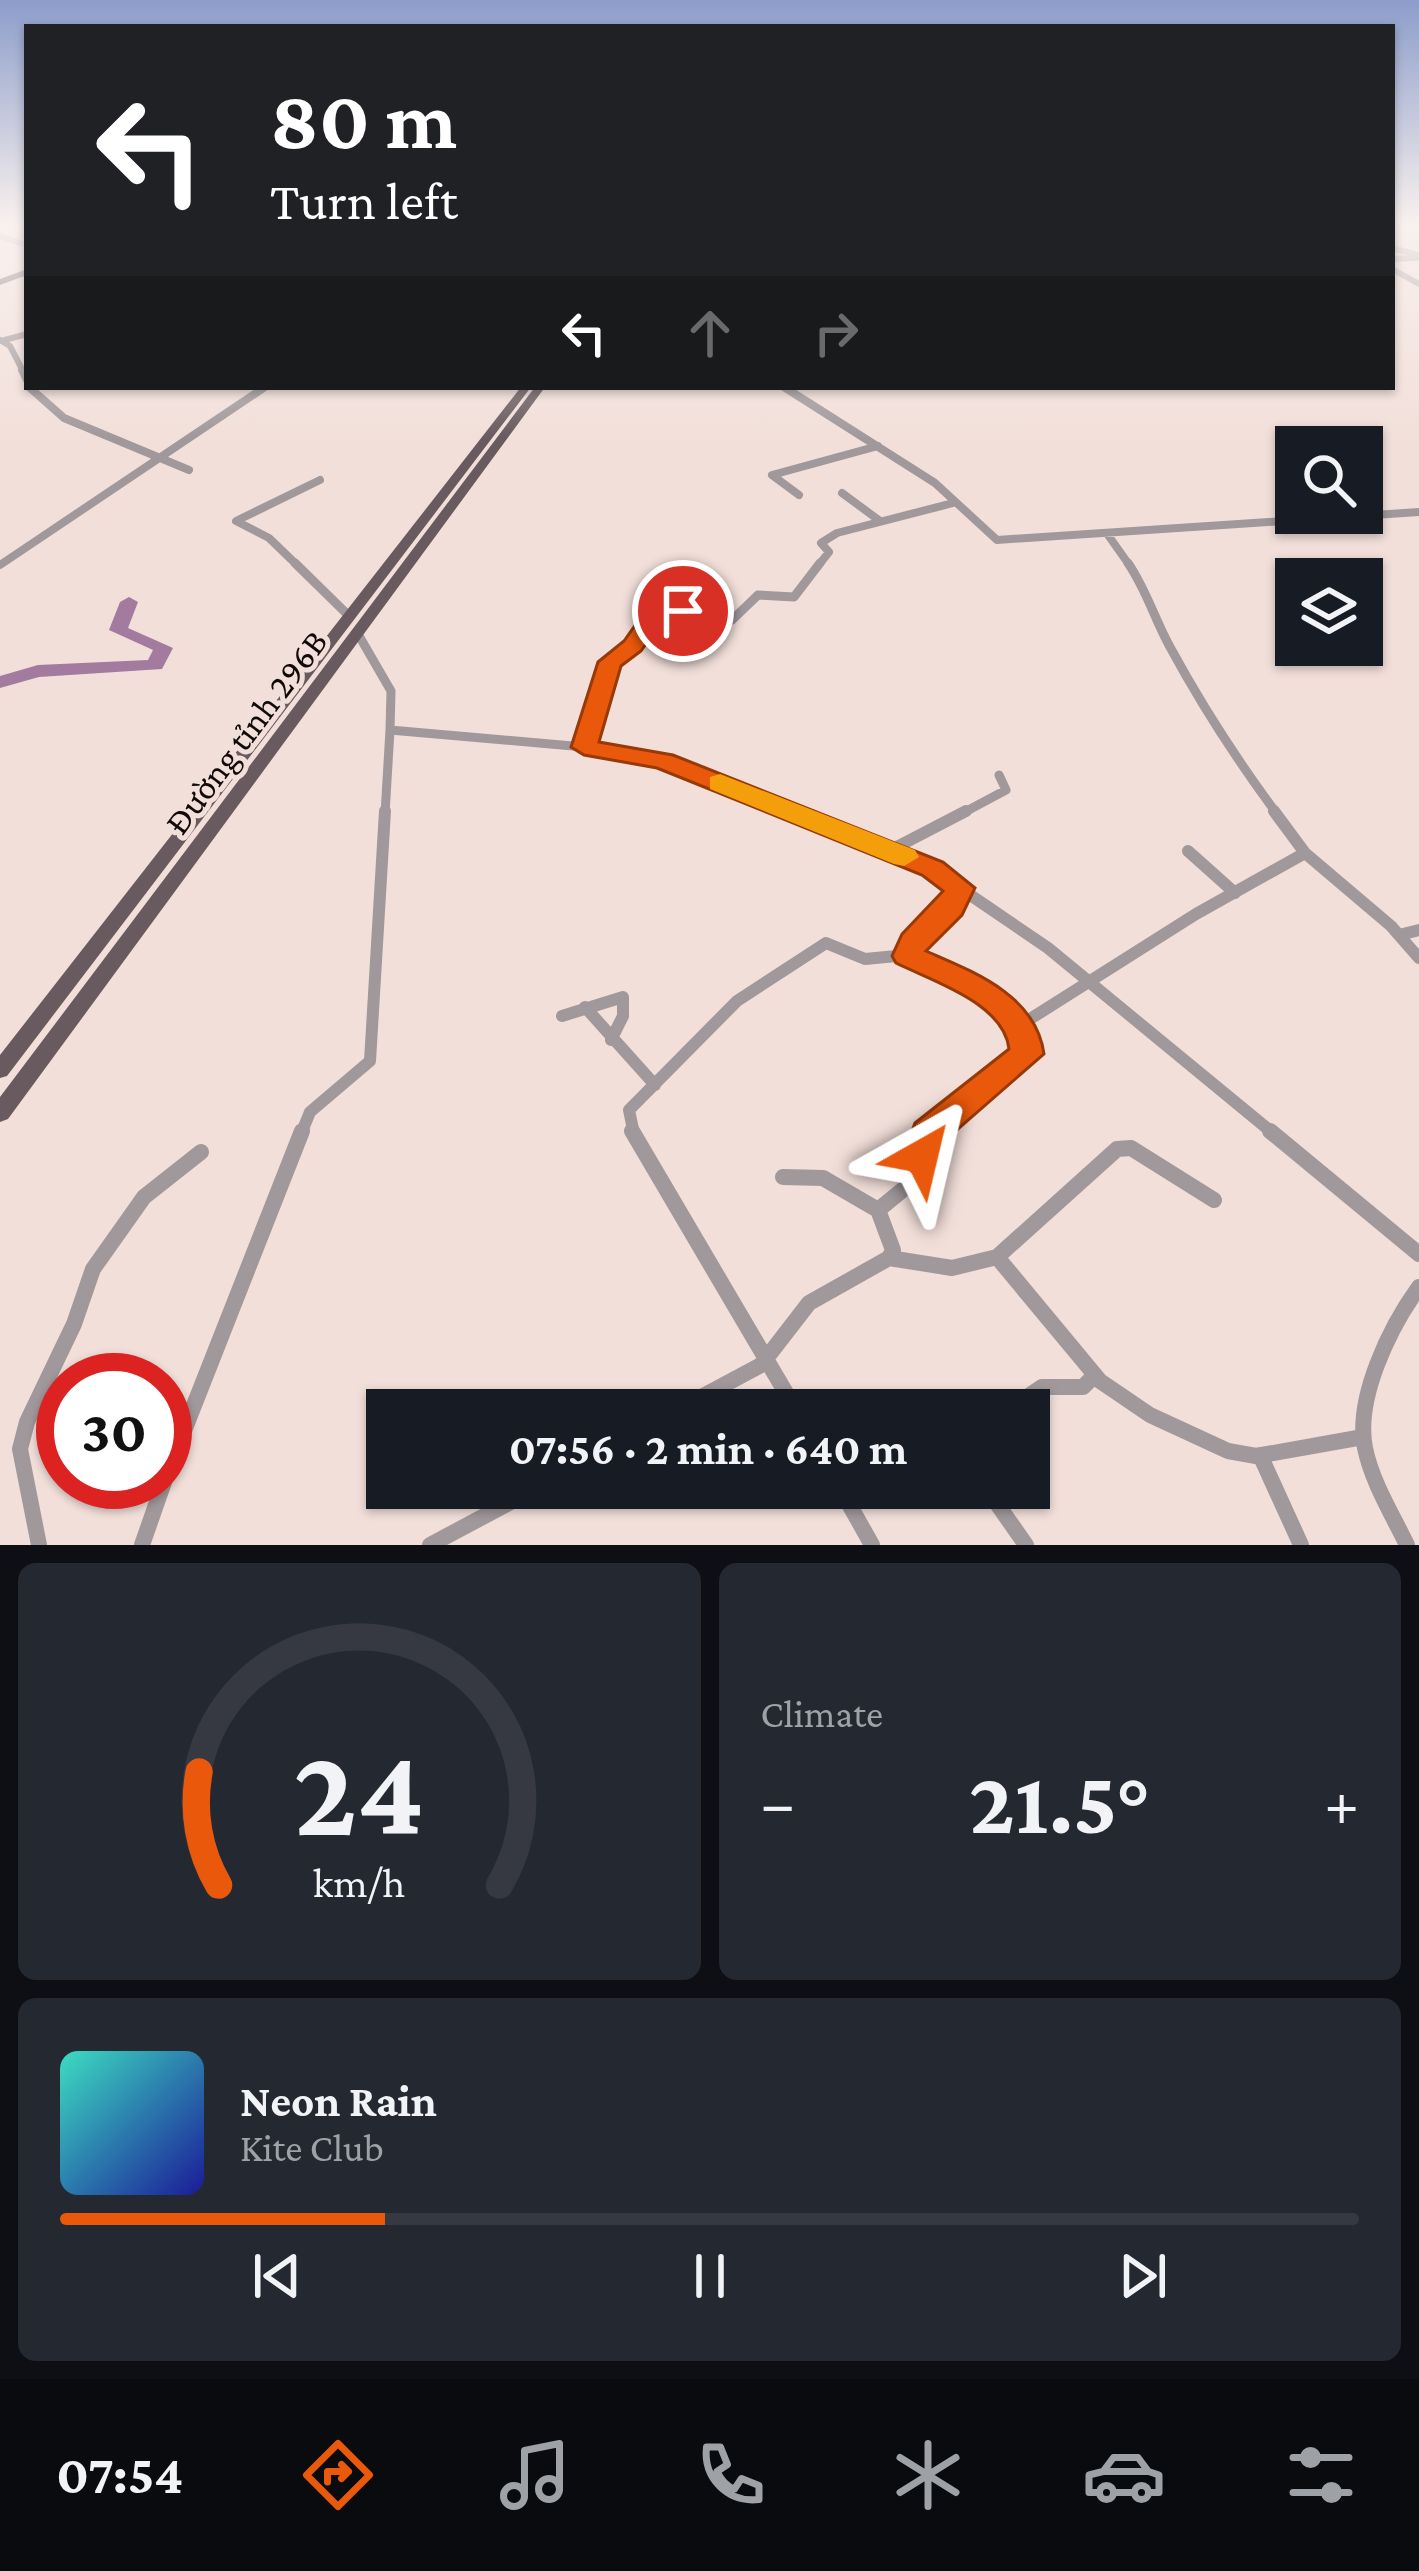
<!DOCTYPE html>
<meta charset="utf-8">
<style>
body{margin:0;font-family:"Crimson Pro",serif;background:#242831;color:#f1f3f6;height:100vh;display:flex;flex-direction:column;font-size:45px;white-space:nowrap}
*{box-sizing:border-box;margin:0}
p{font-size:39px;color:#9ea1a6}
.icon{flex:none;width:66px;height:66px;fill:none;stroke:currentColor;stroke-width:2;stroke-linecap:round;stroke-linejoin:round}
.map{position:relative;height:1545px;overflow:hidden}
.drawer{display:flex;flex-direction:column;gap:18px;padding:18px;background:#0d0f14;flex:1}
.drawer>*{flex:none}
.hud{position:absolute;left:24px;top:24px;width:1371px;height:366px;border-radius:0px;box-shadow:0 3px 9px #0004;background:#202124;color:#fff;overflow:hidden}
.controls{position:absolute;left:1275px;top:426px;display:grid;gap:24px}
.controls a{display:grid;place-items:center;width:108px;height:108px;border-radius:0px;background:#171b24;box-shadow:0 3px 9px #0004;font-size:60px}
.speed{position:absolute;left:36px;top:1353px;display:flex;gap:24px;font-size:60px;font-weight:700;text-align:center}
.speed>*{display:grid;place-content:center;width:156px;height:156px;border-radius:50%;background:#171b24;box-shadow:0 3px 9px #0004;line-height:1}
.speed .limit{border:18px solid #d22;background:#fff;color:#111}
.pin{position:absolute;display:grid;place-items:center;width:102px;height:102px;color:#fff;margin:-51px;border:6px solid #fff;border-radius:50%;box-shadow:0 3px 12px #0007}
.me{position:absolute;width:132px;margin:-66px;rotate:37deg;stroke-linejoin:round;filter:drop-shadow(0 0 9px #0008)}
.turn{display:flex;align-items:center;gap:42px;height:252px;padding:0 48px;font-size:54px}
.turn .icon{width:156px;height:156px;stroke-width:2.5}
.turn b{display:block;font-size:84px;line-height:102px}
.lanes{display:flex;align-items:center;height:114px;padding:0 48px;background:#0003;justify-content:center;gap:60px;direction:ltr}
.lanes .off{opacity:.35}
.big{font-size:90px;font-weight:700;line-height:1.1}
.drawer .tile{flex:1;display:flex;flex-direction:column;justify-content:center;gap:18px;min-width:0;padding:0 42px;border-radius:18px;background:#242831}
.drawer .dial{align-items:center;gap:0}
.dial svg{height:312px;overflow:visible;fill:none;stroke:#363941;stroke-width:7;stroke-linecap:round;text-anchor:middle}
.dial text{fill:#f1f3f6;stroke:none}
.song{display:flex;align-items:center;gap:36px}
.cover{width:144px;height:144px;border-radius:18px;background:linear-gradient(135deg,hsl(170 70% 55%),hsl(240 70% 35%))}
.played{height:12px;border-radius:6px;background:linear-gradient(90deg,#ea580c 25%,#363941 25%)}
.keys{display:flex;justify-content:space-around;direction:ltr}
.heat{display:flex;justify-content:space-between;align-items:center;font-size:66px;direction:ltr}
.drawer .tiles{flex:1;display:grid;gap:18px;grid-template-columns:1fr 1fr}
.tile:last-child{grid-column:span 2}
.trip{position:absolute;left:366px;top:1389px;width:684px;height:120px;border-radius:0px;background:#171b24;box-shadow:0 3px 9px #0004;font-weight:700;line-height:120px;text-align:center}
.tab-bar{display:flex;height:192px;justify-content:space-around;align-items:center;background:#090b0e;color:#9ea1a6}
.tab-bar .icon{width:84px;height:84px}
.tab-bar .on{color:#ea580c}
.tab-bar b{font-size:54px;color:#f1f3f6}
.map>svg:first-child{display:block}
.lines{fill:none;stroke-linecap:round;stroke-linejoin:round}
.river{fill:#a27b9e;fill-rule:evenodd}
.street-far4{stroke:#a0989a;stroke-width:6}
.street-far3{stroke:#a0989a;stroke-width:8}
.street-far2{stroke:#a0989a;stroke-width:9}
.street-far1{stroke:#a0989a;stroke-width:12}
.street{stroke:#a0989a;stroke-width:16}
.primary{fill:#685a5e;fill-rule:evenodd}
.route{fill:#ea580c;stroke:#983908;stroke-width:3}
.slow{fill:#f59e0b}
.labels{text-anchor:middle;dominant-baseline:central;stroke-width:10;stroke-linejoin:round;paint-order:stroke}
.street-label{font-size:36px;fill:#100a09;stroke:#f2dfda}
</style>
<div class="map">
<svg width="1419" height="1545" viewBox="0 0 1419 1545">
<rect width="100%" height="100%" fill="#f2dfda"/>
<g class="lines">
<path class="river" d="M129,597L138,602L128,628L173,648L162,669L39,677L0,688V676L38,665L148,660L153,650L109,630L120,602Z"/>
<path class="street-far4" d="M0,236L27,245
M1392,248L1419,255
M1392,259L1416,258
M1392,269L1419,284
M0,340L10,346L24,373
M1,341L27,334"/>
<path class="street-far3" d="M22,370L27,380
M29,387L64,418L189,470
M784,387L935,483L997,540L1419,512
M842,493L880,521
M799,495L772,475L878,446
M1108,535L1130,566
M0,565L265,387
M298,566L269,538L236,521L320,480
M818,566L829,552L821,543L837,533L953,503"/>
<path class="street-far2" d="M295,563L348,615
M1128,563C1147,591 1154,618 1170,647C1202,706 1237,760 1277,814
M358,634L391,691L390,730L584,747
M385,814L390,730
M798,814L664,761L584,747L610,662L632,646L658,609L732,620L758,595L794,597L820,563
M961,814L1006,790L999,775"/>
<path class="street-far1" d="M790,811C829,827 945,859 960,895L907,955
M889,851L966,811
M1188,851L1235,893
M1305,853L1391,926L1419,958
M960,888L1048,948L1274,1134
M1399,935L1419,930
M585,1007L655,1085
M562,1016L623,997V1016L611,1040
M301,1134L310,1112L370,1061L385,811
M634,1134L629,1110L737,1001L826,943L865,959L907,955L926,962L982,990L1019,1026
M928,1134L1027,1054L1019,1026L1196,914L1305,853L1274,811"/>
<path class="street" d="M632,1131L796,1410
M1270,1131L1419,1254
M783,1177L823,1178L878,1210
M997,1257L1117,1149L1131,1148L1214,1200
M889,1258L952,1268L997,1257L1100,1381L1150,1415L1228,1451L1256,1456L1363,1437
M677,1410L761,1365L809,1303L889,1258L893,1250L878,1210L916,1179L931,1131
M1008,1410L1042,1387H1083L1095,1375
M1260,1455L1301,1545
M165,1479L302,1131
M840,1488L872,1545
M986,1488L1026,1545
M39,1545L20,1449L27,1422L74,1324L93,1269L144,1197L201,1152
M142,1545L164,1482
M430,1545L537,1488
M1407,1545C1392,1514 1372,1482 1365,1448C1355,1398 1390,1327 1419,1287"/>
<path class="primary" d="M27,269V275L0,285V279Z
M521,387H531L7,1076L0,1078V1055Z
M535,387H545L8,1119L0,1122V1097Z"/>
</g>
<linearGradient id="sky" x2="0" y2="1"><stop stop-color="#8c9dca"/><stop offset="0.51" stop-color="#f9f1ee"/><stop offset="1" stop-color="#f9f1ee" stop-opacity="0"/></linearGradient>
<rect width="1419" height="439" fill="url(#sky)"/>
<path class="route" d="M658,602L695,611L683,618L665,617L641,651L621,666L599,742L673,755L943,862L975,888L962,915L926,951C974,972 1036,995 1044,1054L944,1141L935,1167L922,1171L908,1167L903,1156L915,1123L1009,1049C1004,1003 932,981 896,963L892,956L902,934L943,891L922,875L657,768L584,755L571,747L598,662L624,641L650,604Z"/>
<path class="slow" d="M720,774L915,850L919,857L904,866L894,864L710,789V777Z"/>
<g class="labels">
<g class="street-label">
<text transform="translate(246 732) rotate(-53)">Đường tỉnh 296B</text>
</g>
</g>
</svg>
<div class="controls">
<a><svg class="icon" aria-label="search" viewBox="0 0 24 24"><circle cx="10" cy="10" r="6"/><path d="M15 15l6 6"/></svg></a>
<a><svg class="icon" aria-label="layers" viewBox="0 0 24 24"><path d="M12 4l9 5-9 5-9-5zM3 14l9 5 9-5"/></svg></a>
</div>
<div class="speed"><div class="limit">30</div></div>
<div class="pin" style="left:683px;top:611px;background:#d93025"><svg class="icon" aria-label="arrive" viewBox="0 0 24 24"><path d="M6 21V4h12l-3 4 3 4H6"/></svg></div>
<svg class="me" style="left:922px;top:1156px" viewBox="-20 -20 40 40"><path d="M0-17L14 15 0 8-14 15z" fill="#ea580c" stroke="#fff" stroke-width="4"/></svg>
<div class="trip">07:56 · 2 min · 640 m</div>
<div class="hud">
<div class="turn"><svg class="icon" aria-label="left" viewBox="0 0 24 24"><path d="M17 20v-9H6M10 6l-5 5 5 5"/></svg><div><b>80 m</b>Turn left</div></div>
<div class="lanes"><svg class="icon" aria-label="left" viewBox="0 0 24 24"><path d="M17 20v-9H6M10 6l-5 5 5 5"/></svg><svg class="icon off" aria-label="ahead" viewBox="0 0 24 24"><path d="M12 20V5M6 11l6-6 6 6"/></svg><svg class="icon off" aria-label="right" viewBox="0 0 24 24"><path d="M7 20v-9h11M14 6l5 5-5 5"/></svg></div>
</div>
</div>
<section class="drawer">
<div class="tiles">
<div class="tile dial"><svg viewBox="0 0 100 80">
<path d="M14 69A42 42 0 1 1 86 69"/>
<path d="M14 69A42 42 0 0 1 9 40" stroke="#ea580c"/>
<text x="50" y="56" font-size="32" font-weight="700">24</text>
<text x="50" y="72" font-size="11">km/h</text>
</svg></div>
<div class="tile"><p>Climate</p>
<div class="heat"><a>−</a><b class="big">21.5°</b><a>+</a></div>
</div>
<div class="tile">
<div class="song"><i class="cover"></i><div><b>Neon Rain</b><p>Kite Club</p></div></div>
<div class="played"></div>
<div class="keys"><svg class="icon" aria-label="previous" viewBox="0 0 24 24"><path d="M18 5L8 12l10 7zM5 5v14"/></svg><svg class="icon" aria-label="pause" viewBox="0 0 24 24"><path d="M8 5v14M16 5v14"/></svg><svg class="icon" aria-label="next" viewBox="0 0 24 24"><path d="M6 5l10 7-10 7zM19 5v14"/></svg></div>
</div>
</div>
</section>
<nav class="tab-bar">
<b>07:54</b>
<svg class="icon on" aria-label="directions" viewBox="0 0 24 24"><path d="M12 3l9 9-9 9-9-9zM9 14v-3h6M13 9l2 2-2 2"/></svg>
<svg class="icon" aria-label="music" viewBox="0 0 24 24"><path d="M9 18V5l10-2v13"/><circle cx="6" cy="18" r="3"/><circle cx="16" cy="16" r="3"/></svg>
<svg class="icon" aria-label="phone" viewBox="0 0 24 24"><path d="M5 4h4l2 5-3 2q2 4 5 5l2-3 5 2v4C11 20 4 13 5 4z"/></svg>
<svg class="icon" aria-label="climate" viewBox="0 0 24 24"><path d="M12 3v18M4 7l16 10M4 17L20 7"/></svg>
<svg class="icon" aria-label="car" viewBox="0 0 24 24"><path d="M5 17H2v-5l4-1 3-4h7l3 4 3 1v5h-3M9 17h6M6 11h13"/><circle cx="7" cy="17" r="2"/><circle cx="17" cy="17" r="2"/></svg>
<svg class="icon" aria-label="filters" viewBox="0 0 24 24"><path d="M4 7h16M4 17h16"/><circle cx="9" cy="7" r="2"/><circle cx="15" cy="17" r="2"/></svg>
</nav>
